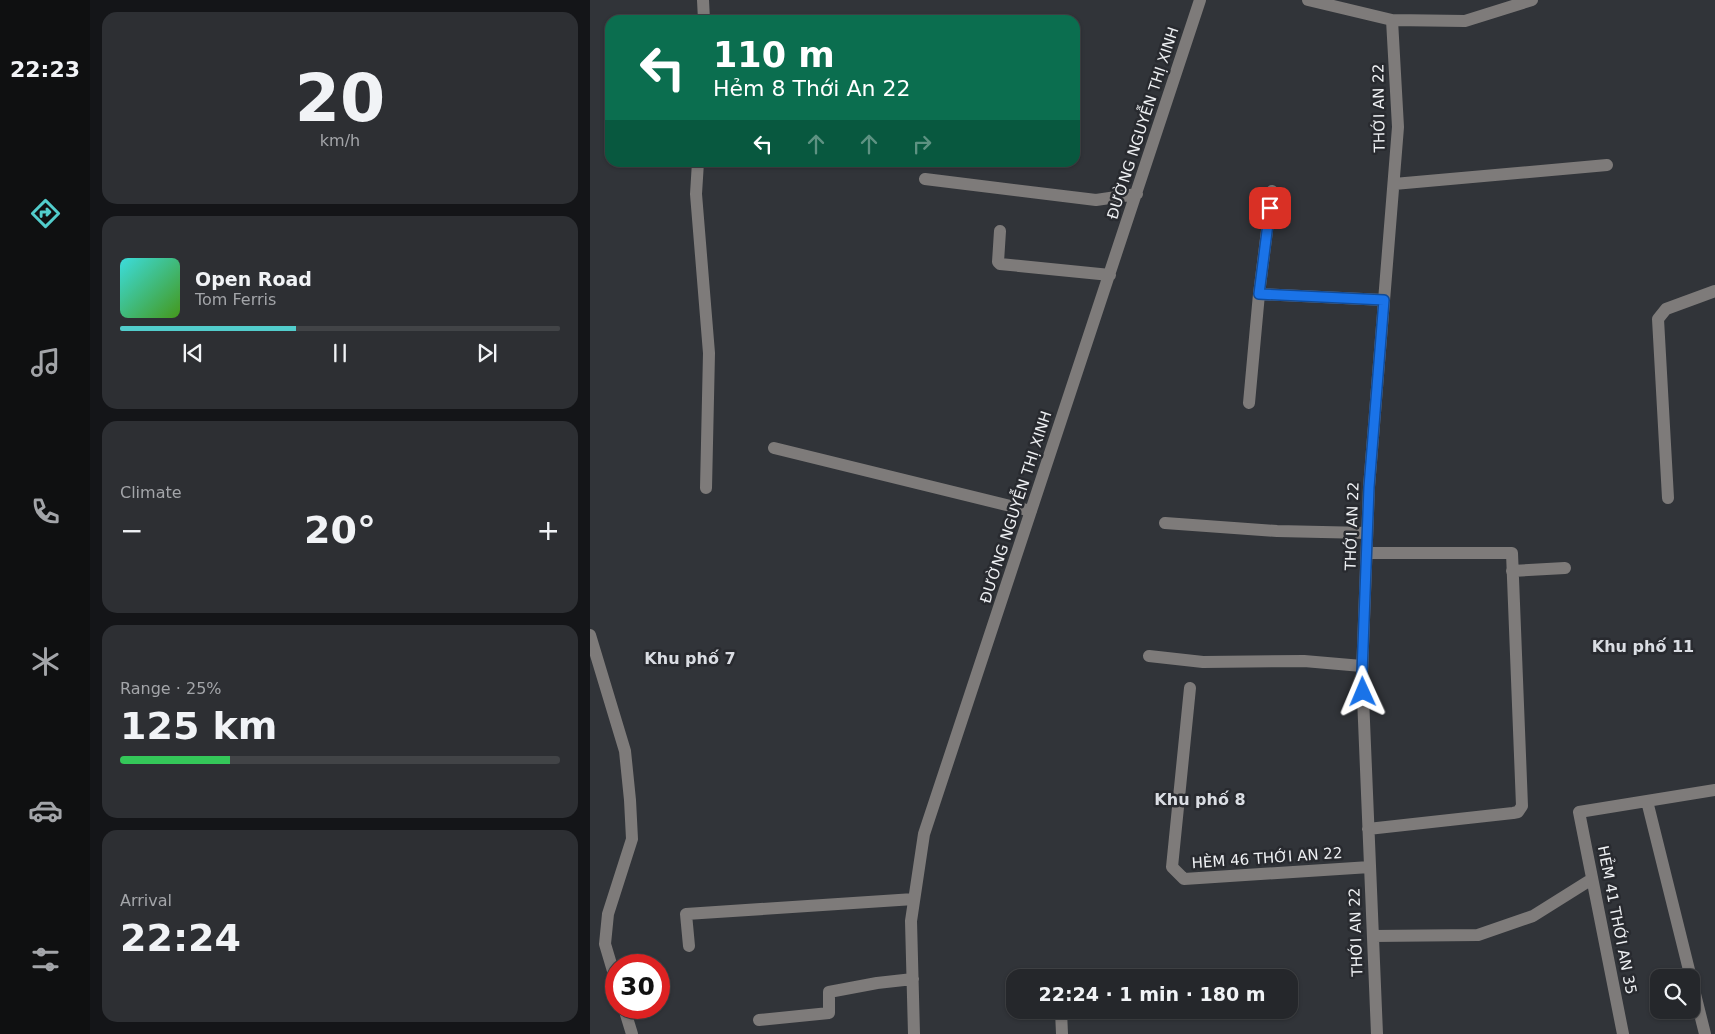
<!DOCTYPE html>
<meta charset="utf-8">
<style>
body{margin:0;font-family:"DejaVu Sans",sans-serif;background:#2d2f33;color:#f1f3f6;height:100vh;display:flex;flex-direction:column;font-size:19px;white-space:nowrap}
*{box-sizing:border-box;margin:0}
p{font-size:16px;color:#a3a5a9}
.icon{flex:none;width:28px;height:28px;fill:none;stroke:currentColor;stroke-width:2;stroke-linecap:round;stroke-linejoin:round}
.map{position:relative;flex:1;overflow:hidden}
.drawer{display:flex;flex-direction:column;gap:12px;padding:12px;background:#141518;width:500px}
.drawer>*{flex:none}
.hud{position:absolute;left:15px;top:15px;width:475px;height:152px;border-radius:15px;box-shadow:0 1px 4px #0004,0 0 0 1px #424447;background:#0b6e4f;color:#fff;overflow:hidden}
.fabs{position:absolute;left:1060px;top:969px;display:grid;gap:10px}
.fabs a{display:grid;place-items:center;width:50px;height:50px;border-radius:10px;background:#25272b;box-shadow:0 1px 4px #0004,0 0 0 1px #424447;font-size:25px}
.speed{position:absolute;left:15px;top:954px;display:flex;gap:10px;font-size:25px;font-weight:700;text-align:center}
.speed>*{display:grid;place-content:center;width:65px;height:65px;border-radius:50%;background:#25272b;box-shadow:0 1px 4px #0004,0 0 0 1px #424447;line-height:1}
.speed .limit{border:8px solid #d22;background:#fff;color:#111}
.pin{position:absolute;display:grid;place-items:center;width:42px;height:42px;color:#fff;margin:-21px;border-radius:10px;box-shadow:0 2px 8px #0006}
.me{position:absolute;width:55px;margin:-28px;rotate:359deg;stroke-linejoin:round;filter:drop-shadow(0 0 4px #0008)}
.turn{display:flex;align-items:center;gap:18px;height:105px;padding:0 25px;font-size:22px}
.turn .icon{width:65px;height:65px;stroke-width:2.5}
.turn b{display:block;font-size:35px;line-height:42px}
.lanes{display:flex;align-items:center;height:48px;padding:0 25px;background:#0003;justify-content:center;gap:25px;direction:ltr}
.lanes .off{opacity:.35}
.big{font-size:38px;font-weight:600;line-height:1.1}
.drawer .tile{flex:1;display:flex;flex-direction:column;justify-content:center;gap:8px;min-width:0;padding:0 18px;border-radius:15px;background:#2d2f33}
.drawer .dial{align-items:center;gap:0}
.dial b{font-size:65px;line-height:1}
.song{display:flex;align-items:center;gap:15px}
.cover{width:60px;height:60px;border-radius:8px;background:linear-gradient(135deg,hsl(180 70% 55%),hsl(100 70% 35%))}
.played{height:5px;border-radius:2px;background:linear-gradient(90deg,#52cdcc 40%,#424447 40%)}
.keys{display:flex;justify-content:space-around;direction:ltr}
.heat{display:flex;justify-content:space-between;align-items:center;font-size:28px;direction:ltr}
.charge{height:8px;border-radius:4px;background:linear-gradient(90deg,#34c759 25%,#424447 0)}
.trip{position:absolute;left:416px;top:969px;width:292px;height:50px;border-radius:15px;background:#25272b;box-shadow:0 1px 4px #0004,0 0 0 1px #424447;font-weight:600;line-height:50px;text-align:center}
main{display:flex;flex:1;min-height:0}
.tab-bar{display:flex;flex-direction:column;width:90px;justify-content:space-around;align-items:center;background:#0f1011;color:#a3a5a9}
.tab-bar .icon{width:35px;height:35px}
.tab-bar .active{color:#52cdcc}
.tab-bar b{font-size:22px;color:#f1f3f6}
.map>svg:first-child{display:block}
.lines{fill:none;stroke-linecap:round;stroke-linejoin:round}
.minor{stroke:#7e7b7a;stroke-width:12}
.route-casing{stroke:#114b97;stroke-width:12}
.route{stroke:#1a73e8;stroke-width:9}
.labels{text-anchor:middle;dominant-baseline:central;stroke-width:5;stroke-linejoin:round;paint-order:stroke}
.street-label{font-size:15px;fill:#eef0f3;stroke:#282a2f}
.neighbourhood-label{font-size:16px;font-weight:bold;fill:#dadde3;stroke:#282a2f}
</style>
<main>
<nav class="tab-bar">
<b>22:23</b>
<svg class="icon active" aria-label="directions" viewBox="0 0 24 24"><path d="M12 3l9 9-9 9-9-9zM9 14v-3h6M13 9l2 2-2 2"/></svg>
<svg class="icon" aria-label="music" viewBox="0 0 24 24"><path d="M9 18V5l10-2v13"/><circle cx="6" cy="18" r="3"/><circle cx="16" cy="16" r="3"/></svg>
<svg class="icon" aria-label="phone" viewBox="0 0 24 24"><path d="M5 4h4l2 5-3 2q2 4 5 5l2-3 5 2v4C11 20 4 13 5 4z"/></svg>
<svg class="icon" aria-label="climate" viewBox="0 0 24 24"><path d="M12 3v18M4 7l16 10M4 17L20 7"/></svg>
<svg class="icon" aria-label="car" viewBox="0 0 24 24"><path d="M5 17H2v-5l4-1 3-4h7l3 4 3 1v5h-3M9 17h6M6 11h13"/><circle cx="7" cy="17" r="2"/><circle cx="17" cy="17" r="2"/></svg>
<svg class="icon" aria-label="filters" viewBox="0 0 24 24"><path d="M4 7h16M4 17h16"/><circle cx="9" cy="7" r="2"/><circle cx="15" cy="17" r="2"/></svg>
</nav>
<section class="drawer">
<div class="tile dial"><b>20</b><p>km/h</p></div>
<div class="tile">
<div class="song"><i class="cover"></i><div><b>Open Road</b><p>Tom Ferris</p></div></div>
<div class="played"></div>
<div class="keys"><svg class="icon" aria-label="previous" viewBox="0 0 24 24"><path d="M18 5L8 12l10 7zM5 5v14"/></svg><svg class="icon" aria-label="pause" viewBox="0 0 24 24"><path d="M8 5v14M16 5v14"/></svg><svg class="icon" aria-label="next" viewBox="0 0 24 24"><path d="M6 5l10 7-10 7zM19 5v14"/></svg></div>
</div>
<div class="tile"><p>Climate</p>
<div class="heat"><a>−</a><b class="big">20°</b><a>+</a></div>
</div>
<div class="tile"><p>Range · 25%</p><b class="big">125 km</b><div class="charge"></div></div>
<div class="tile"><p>Arrival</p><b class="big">22:24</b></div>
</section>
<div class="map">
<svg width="1125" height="1034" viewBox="0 0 1125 1034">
<rect width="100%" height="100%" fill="#313439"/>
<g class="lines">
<path class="minor" d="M113,0L114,20
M718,0L802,20L875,21L942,0
M108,162L106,194L119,353L116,488
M335,179L506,200L547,194
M804,184L1017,165
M410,231L408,262L410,264L520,275
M669,294L794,300
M659,403L669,294L682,191
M184,448L441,511
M1078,498L1068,319L1076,309L1125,291
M575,523L687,531L777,533
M777,553H922L932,806L928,812L923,813L778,829
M922,571L975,568
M0,635L35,751L40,800L42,839L18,914L15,944L26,981
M559,656L613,662L714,661L772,666
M600,688L582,867L594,879L780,867
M1057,801L1101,978
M783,936L888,935L943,916L1002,879
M99,946L96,914L324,899
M1101,978L1115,1034
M34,1008L42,1034
M471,1011L472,1034
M169,1020L239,1013V992L287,983L323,979
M324,1034L321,921L334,834L610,0
M787,1034L772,673L779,487L808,127L802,20
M1033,1034L989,812L1125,790"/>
</g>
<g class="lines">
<defs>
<path id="route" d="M680,208L669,294L794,300L779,487L772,673L773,692"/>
</defs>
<use href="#route" class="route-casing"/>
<use href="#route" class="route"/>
</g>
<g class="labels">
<g class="street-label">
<text transform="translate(789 108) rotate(-91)">THỚI AN 22</text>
<text transform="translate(553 123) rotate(-72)">ĐƯỜNG NGUYỄN THỊ XINH</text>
<text transform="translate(426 507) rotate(-72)">ĐƯỜNG NGUYỄN THỊ XINH</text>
<text transform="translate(762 526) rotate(-88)">THỚI AN 22</text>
<text transform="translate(677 858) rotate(-4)">HÈM 46 THỚI AN 22</text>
<text transform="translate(1027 920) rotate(79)">HẺM 41 THỚI AN 35</text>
<text transform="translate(766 932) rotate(-92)">THỚI AN 22</text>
</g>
<g class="neighbourhood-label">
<text x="1053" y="646">Khu phố 11</text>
<text x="100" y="658">Khu phố 7</text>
<text x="610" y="799">Khu phố 8</text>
</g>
</g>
</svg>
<div class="fabs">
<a><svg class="icon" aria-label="search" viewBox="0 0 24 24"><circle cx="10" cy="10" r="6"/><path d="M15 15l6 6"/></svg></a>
</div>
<div class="speed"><div class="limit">30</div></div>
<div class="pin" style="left:680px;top:208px;background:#d93025"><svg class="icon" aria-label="arrive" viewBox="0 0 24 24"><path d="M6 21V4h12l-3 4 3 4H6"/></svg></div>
<svg class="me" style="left:773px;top:692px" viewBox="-20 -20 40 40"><path d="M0-17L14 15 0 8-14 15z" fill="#1a73e8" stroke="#fff" stroke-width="4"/></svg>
<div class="trip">22:24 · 1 min · 180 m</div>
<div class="hud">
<div class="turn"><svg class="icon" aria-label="left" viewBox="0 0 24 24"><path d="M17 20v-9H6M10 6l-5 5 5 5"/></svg><div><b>110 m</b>Hẻm 8 Thới An 22</div></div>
<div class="lanes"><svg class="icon" aria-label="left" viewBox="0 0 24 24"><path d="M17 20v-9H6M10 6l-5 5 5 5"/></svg><svg class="icon off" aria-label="ahead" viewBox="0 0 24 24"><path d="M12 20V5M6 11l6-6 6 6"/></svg><svg class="icon off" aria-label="ahead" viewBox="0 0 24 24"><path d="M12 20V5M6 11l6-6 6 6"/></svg><svg class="icon off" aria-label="right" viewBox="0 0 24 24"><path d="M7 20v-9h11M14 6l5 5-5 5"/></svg></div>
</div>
</div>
</main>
